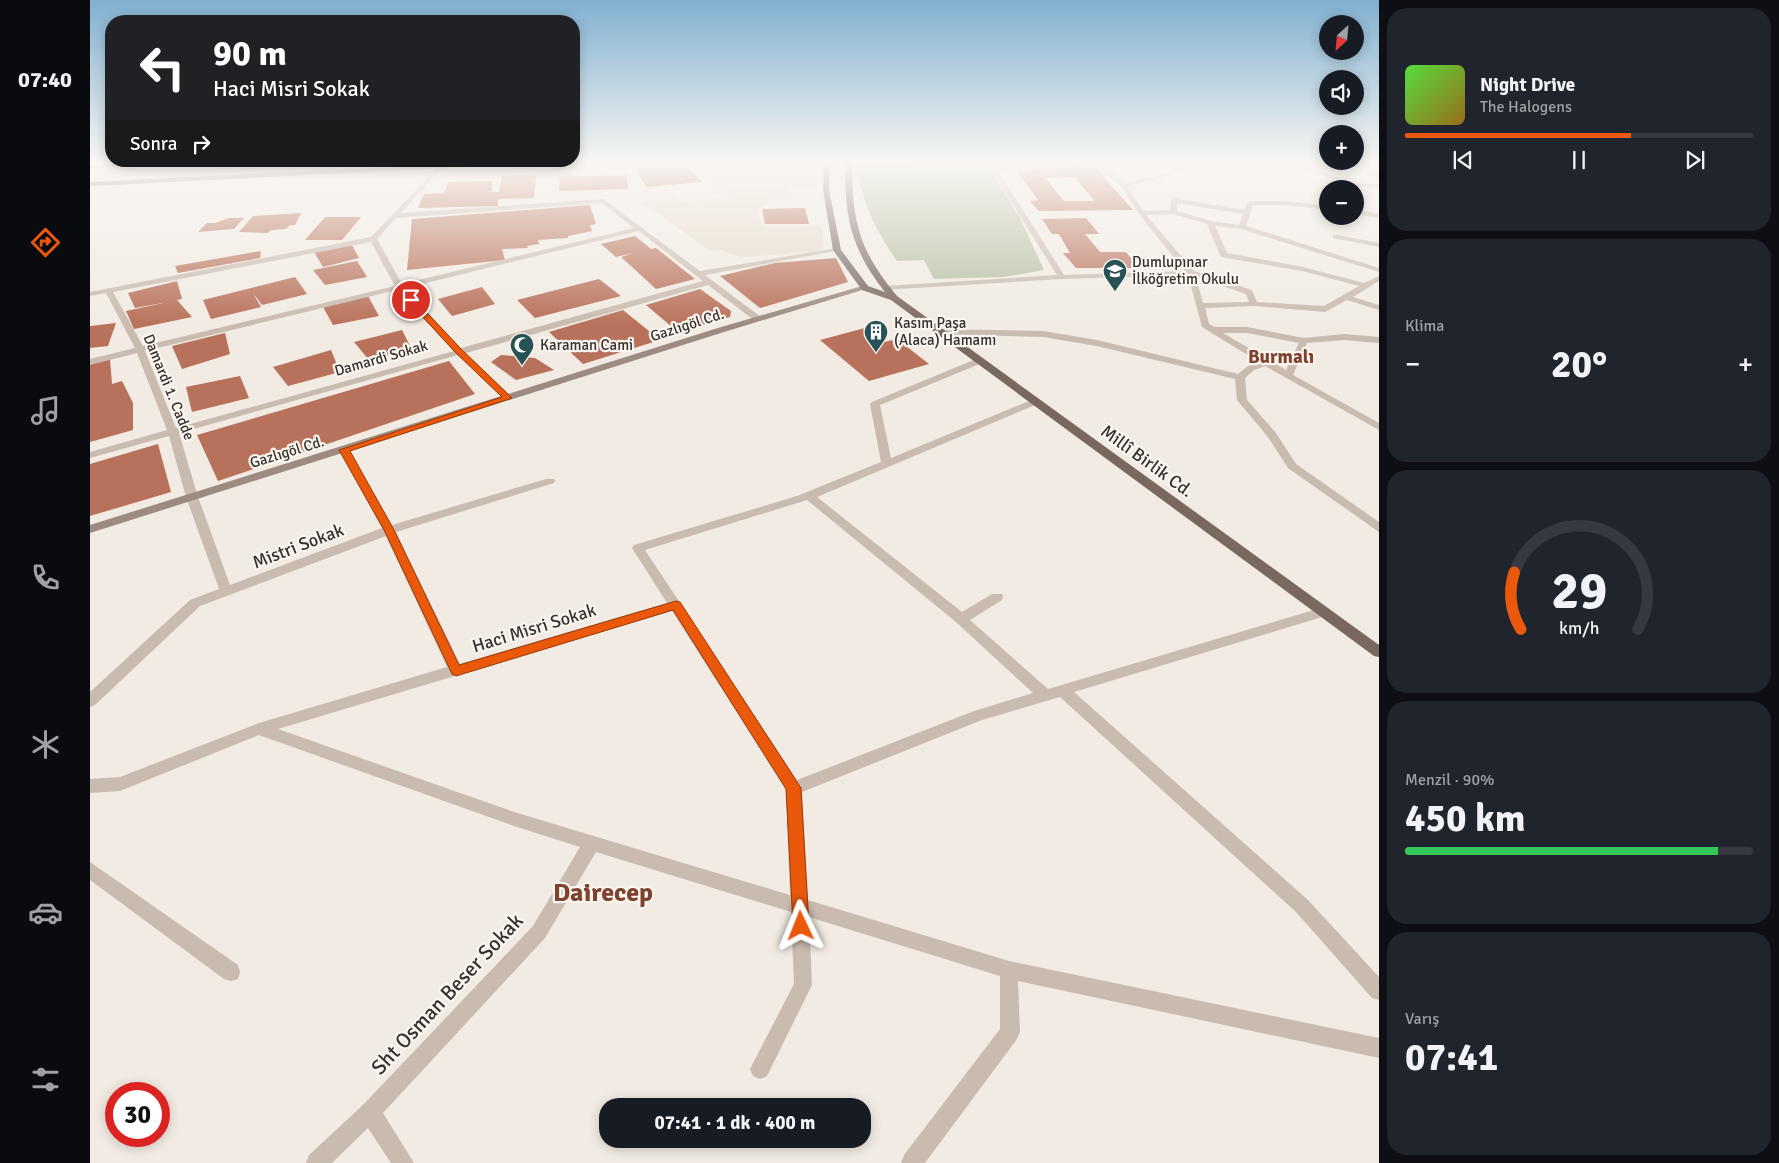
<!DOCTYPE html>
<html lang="tr">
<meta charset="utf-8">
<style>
body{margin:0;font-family:Signika,sans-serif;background:#20242c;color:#f1f3f6;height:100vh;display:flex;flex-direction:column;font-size:19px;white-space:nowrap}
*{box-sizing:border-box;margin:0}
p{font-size:16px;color:#9ea1a6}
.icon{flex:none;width:28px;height:28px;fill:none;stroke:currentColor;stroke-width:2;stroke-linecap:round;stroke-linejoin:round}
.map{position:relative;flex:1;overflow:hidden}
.sheet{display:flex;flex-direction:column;gap:8px;padding:8px;background:#0d0f14;width:400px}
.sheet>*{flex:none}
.guide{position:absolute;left:15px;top:15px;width:475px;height:152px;border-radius:20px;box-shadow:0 2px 12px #0003;background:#202124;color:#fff;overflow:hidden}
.needle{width:32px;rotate:206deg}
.tools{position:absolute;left:1229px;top:15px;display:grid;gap:10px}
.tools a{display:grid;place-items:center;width:45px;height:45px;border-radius:50%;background:#171b24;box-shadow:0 2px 12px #0003;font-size:25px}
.speed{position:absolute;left:15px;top:1082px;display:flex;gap:10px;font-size:25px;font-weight:700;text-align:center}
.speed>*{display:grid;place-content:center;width:65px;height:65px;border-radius:50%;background:#171b24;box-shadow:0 2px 12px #0003;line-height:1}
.speed .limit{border:8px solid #d22;background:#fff;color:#111}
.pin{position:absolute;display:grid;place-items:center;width:42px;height:42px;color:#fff;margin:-21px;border:2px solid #fff;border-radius:50%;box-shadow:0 1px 5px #0007}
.me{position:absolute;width:55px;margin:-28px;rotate:358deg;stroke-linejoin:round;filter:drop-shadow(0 0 4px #0008)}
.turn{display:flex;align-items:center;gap:18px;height:105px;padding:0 25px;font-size:22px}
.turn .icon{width:65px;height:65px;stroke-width:2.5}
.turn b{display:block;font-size:35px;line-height:42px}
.then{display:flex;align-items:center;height:48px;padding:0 25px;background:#0003;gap:10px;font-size:19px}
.big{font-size:38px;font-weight:800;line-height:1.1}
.sheet .tile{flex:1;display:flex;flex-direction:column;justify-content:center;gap:8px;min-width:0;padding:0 18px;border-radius:20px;background:#20242c}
.sheet .dial{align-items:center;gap:0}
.dial svg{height:130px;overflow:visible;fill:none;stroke:#363941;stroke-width:7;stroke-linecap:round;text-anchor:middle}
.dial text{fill:#f1f3f6;stroke:none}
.song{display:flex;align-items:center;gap:15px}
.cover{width:60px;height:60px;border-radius:8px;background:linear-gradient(135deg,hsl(110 70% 55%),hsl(40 70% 35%))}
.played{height:5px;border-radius:2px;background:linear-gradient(90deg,#ea580c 65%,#363941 65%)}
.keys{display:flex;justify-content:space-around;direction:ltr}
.heat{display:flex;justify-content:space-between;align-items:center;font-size:28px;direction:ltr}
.charge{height:8px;border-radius:4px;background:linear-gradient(90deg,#34c759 90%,#363941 0)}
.trip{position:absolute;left:509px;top:1098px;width:272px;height:50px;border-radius:20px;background:#171b24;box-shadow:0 2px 12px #0003;font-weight:800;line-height:50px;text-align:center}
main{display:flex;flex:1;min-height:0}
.menu{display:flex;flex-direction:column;width:90px;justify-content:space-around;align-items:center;background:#090b0e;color:#9ea1a6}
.menu .icon{width:35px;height:35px}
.menu .current{color:#ea580c}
.menu b{font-size:22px;color:#f1f3f6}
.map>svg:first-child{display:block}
.green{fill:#b6bfa4}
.plaza{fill:#e7dbcc}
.building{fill:#b8715a;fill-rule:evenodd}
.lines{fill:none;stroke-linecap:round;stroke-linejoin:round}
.street{fill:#c9bbb0;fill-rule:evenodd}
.secondary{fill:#9c8b81;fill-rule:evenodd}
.primary{fill:#796860;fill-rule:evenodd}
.route{fill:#ea580c;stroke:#983908}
.labels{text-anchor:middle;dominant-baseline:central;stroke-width:4.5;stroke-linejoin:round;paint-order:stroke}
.far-poi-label{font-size:15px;fill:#39302d;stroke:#f9f5ef;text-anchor:start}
.far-street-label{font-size:15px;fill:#39302d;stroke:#f9f5ef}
.street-label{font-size:18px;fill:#39302d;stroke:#f9f5ef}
.far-district-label{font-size:19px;font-weight:bold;fill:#7e422f;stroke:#f9f5ef}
.near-street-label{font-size:21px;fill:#39302d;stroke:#f9f5ef}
.near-district-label{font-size:26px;font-weight:bold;fill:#7e422f;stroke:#f9f5ef}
</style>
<main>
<nav class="menu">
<b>07:40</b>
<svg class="icon current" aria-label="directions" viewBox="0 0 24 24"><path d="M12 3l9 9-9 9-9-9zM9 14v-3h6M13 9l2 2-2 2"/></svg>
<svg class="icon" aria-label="music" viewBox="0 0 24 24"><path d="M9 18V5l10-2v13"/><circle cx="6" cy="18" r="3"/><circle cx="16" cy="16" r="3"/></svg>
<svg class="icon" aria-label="phone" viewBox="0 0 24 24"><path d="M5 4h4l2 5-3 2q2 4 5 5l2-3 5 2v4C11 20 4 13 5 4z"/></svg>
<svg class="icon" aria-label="climate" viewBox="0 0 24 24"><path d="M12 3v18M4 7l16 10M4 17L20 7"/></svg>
<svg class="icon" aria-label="car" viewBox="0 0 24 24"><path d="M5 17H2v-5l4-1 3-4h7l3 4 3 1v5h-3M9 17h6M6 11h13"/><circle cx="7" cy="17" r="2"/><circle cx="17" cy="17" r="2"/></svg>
<svg class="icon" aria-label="filters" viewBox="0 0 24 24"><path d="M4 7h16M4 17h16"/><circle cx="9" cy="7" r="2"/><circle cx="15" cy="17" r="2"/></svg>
</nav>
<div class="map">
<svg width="1289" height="1163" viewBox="0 0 1289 1163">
<rect width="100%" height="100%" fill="#f1ebe3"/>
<path class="green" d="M766,163L901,171L930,218L954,270L914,277L844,279L834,260L807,261C782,224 776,208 765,166Z"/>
<path class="plaza" d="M599,163H724L727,187H699L702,199L679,198V203L668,210L672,225L678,227L731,226L734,247L725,252L650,257L630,250L620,251L553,203L584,197L591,203L641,197Z"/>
<path class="building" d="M0,163H40L36,166L0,169Z
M596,165L612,182L556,187L545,168Z
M1004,166L1043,210L949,211L940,201L948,200L927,171ZM984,177L1005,201H974L955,178Z
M446,175L444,198L408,199V206L328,208L334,194L354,193L359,182L402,181V191L396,192H409L412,176Z
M537,175L538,189L469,191L470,177Z
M500,205L506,224L500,225L502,231L478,236V238L448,240L449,244L437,246L438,248L412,249L415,260L317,270L322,219Z
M715,208L719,224H675L672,209Z
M211,213L205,225H200L196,229L181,230L178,233L149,232L163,216Z
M235,217H271L252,240H215Z
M139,218H154L144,229L108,232L117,223H125Z
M996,218L1009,234H995L1010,252H1036L1049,268H986L973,253H980L969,234H962L952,219Z
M545,236L561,249L566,248L605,279L566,289L531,257L543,253L526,257L511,244Z
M262,245L269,258L233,267L224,252Z
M171,251L170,258L88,273L85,266Z
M746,258L758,282L670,308L630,276L685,263Z
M267,261L277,277L235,285L223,270Z
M205,277L217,294L172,305L163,293L171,307L121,319L113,300Z
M509,279L531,296L445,318L427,300Z
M87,281L92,299L87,300L102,317L44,329L36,311L78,302L45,308L38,293Z
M392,287L405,304L362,316L348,299Z
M610,289L641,311L640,317L588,332L556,305Z
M278,296L289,316L243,325L233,307Z
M533,310L570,340L493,364L459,332Z
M26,323L18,346L0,348V326Z
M775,328L794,342L807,339L839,364L779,381L730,340Z
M312,330L322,350L279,360L264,342Z
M135,333L140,354L92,369L82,346Z
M241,350L250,372L198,386L183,367Z
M411,355L445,358L464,370L426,380L401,362Z
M20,359L22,384L32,381L43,403V430L0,442V364Z
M359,361L385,394L128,481L107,435Z
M150,376L159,398L102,412L96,387Z
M68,444L81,492L0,516V464Z"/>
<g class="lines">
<path class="street" d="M352,163L354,166L311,213L513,199L610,271L747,248L751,250L615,275L671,317V321H665L618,285L376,353L421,396V400H415L368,355L89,433L108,497L140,585L292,528L249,450L254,447L259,450L302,525L456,479H464L465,481L464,483L306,532L370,664L577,603L542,548L544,545L707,496L791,462L780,404L782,402L886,359H892V363L790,405L801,458L944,399H950V403L727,497L872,612L902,594H912L913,597L912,600L880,620L958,689L1234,607L1239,609L1240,612L1239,615L984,692L1218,900L1289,977V1000L1282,998L1206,912L970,697L892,720L712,792L718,900L919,961L1289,1038V1058L928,981L930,1032L927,1039L835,1163H811L814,1155L910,1029V976L719,917L722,985L677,1076L670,1079L663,1076L660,1069L704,984L701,912L506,852L455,938L293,1113L324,1163H301L278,1128L242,1163H216L219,1155L273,1105L443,926L490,847L424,826L169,735L30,791L0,793V779L30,777L169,723L357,667L296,536L110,606L5,705L0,707V692L100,600L129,589L96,497L79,436L0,458V452L77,430L47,353L0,365V359L45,348L16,293L0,296V292L281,237ZM512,203L544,228L312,284L287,239L306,218ZM549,231L613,281L371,348L315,288ZM281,242L305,286L53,346L23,292ZM307,290L364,351L86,428L55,351ZM717,500L866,622L943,693L884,711L707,780L555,550ZM582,611L696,789L700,895L424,812L188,729Z
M797,163L897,167L900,164L905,167L1011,163L1034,183L1067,176L1100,163H1108L1071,178L1037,186L1053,211L1080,210L1081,200L1084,198L1154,210L1157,203L1160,201H1195L1238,206V210L1195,205H1163L1156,226L1289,268V272L1151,229L1125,226L1137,253L1213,267L1274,283L1289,276V281L1263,297L1289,305V310L1257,300L1235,312L1164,306L1115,308L1119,324L1125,327H1157L1214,338L1254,334L1289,337V343L1254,340L1217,343L1203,375L1289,423V430L1175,366L1164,370L1155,378L1157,400L1186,433L1206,464L1289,522V532L1198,468L1178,437L1147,400L1145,379L1007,346L953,337L844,334L843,332L847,329L953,331L1007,340L1148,374L1158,366L1169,362L1112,327L1098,275L972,279L792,290V286H795L967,275L902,171L800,165ZM1006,165L1031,186L1049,214L1095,271L974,275L908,171ZM1087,203L1153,214L1149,225L1121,221L1087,211ZM1083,214L1117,224L1131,257L1212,271L1269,286L1234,306L1167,302L1162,290L1104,271L1056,215ZM1106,277L1156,294L1159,302L1113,303ZM1133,333H1157L1209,343L1196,370Z
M1196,163H1205L1269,184H1289V188L1266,187Z
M1260,163H1267L1289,174V179Z
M1265,210L1289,214V218L1265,214Z
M1243,234L1289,243V247L1243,238Z
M0,862L148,965L150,972L148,979L141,981L134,979L0,880Z"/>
<path class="secondary" d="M772,286L779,288L634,332L0,533V525L628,328Z"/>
<path class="primary" d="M384,163H420L417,165L0,186V182Z
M734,163H740L739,190L751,250L778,286L795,292C762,251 753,215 756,163H762C762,222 769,250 807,296L1289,645V657L1284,656L801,300L772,290L743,250L733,190Z"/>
</g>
<linearGradient id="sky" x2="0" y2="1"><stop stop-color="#80b0d0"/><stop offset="0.5" stop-color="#f9f6f2"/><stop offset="1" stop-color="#f9f6f2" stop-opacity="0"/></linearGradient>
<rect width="1289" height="326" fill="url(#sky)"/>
<path class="route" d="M319,299H324L371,349L422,398L260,451L304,530L369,665L586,601L590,602L711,788L719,926L717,932L711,934L705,932L703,926L696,789L583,610L366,676L362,674L294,530L249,450L412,397L365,352L319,302Z"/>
<defs>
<symbol id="school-pin" viewBox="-11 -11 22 30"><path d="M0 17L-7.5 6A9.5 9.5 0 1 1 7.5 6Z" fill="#275356" stroke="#f9f5ef"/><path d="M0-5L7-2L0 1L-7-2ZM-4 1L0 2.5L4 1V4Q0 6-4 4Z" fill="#fff"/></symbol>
<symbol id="building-pin" viewBox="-11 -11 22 30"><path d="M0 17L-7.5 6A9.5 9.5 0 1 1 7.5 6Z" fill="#275356" stroke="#f9f5ef"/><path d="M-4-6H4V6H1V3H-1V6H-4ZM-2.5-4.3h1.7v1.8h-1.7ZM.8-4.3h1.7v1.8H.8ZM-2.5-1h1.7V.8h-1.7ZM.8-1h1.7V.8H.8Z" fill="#fff"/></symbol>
<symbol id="mosque-pin" viewBox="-11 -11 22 30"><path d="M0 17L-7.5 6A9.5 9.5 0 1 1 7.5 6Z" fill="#275356" stroke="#f9f5ef"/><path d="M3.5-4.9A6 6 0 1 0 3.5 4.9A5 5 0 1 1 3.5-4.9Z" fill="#fff"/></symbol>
</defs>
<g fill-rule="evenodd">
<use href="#school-pin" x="1011" y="257" width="28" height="38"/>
<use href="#building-pin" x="772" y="318" width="28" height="38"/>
<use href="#mosque-pin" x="418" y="331" width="28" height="38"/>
</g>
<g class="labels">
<g class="far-poi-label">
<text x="1042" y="262">Dumlupınar<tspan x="1042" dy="17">İlköğretim Okulu</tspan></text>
<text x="804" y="323">Kasım Paşa<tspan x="804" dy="17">(Alaca) Hamamı</tspan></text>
<text x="450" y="345">Karaman Cami</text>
</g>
<g class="far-street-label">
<text transform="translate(597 325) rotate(-18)">Gazlıgöl Cd.</text>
<text transform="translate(291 358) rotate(-16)">Damardi Sokak</text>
<text transform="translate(79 387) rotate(68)">Damardi 1. Cadde</text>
<text transform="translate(197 452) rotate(-17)">Gazlıgöl Cd.</text>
</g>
<g class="street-label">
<text transform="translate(1057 461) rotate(36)">Millî Birlik Cd.</text>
<text transform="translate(208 546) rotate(-21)">Mistri Sokak</text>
<text transform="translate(444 628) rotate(-17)">Haci Misri Sokak</text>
</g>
<g class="far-district-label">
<text x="1191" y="357">Burmalı</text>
</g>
<g class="near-street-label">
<text transform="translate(357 994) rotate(-47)">Sht Osman Beser Sokak</text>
</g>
<g class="near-district-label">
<text x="513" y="893">Dairecep</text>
</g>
</g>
</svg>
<div class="tools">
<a><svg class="needle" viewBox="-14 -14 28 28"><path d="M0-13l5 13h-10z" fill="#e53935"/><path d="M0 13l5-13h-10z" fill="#9ea1a6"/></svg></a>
<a><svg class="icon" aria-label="sound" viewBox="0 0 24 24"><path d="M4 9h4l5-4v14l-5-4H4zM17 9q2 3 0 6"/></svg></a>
<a>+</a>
<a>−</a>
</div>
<div class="speed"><div class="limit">30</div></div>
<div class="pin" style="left:321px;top:300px;background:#d93025"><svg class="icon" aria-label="arrive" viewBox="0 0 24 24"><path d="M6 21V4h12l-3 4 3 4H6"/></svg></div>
<svg class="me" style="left:711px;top:926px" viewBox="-20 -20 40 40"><path d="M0-17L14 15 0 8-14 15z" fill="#ea580c" stroke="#fff" stroke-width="4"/></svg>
<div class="trip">07:41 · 1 dk · 400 m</div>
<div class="guide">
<div class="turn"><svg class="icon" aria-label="left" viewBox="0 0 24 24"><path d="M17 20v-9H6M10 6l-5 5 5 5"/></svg><div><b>90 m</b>Haci Misri Sokak</div></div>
<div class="then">Sonra<svg class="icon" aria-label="right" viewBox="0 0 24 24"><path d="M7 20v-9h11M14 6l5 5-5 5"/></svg></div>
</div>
</div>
<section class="sheet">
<div class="tile">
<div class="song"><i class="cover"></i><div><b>Night Drive</b><p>The Halogens</p></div></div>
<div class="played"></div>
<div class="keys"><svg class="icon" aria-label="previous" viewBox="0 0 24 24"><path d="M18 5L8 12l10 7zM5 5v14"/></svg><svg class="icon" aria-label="pause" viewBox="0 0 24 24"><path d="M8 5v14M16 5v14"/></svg><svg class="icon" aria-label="next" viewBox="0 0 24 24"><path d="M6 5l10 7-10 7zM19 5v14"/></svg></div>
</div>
<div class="tile"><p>Klima</p>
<div class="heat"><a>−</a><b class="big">20°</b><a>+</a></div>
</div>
<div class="tile dial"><svg viewBox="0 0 100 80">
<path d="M14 69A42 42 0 1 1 86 69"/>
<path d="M14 69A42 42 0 0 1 10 34" stroke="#ea580c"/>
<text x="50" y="56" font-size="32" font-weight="700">29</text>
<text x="50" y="72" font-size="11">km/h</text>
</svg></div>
<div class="tile"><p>Menzil · 90%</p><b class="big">450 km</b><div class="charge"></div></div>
<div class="tile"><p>Varış</p><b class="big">07:41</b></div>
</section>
</main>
